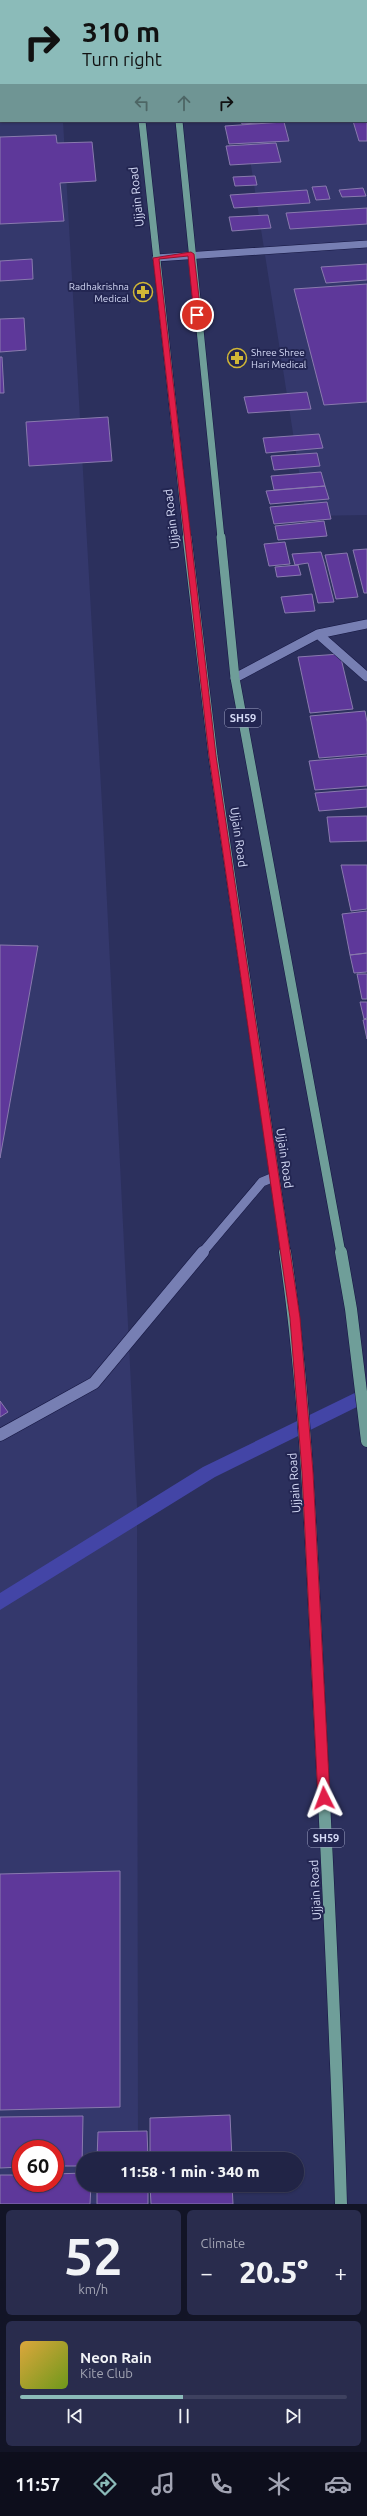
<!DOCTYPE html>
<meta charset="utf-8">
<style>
body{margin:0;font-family:Ubuntu,sans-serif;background:#292c4d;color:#f1f3f6;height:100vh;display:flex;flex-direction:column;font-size:15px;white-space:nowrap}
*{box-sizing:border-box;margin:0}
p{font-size:13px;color:#a2a4b3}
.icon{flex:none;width:22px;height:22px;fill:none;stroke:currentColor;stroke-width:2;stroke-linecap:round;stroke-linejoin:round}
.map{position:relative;height:2204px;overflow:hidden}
.sheet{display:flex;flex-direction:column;gap:6px;padding:6px;background:#121426;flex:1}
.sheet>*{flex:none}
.hud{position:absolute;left:0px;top:0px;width:367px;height:122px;box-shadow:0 1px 3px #0004,0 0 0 1px #3e415f;background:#8bbbb9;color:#111;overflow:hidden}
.speed{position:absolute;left:12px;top:2140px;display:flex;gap:8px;font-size:20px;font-weight:700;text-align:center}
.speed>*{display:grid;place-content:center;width:52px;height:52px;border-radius:50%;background:#212446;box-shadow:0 1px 3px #0004,0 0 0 1px #3e415f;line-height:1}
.speed .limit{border:6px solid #d22;background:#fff;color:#111}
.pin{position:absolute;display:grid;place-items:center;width:34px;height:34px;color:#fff;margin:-17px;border:2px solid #fff;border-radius:50%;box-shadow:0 1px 4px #0007}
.me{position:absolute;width:44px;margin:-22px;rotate:357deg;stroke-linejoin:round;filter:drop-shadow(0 0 3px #0008)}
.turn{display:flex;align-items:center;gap:14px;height:84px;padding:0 16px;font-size:18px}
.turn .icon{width:52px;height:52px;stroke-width:2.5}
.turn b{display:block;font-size:28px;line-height:34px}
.lanes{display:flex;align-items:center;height:38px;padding:0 16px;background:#0003;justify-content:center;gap:20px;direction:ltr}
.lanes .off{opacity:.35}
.big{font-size:30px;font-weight:800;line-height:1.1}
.sheet .card{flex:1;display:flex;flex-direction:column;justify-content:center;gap:6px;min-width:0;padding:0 14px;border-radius:6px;background:#292c4d}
.sheet .dial{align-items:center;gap:0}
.dial b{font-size:52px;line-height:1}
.song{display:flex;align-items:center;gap:12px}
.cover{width:48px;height:48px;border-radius:6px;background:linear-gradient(135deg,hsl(40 70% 55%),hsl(80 70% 35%))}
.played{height:4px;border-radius:2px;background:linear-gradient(90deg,#8bbbb9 50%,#3e415f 50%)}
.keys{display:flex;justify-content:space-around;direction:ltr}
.heat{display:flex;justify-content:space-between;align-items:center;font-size:22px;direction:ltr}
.sheet .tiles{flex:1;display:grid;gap:6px;grid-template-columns:1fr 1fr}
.card:last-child{grid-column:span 2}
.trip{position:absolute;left:76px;top:2152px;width:228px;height:40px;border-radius:20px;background:#212446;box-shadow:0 1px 3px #0004,0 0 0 1px #3e415f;font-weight:800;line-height:40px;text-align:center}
.tab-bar{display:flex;height:64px;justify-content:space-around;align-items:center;background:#0d0e1c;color:#a2a4b3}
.tab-bar .icon{width:28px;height:28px}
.tab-bar .on{color:#8bbbb9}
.tab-bar b{font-size:18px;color:#f1f3f6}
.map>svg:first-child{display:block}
.built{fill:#34386c;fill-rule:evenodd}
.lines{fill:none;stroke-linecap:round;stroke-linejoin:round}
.stream{fill:#4345a6;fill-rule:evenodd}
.building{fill:#5e389a;stroke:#897aae}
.street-far1-casing{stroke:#151641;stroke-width:10}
.street-casing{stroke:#151641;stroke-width:13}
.secondary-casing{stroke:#151641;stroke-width:8}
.primary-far2-casing{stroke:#151641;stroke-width:8}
.primary-far1-casing{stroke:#151641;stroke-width:10}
.primary-casing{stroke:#151641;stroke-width:13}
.street-far1{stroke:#777fb3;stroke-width:9}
.street{stroke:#777fb3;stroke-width:12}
.secondary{stroke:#777fb3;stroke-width:7}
.primary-far2{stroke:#6f9e99;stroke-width:7}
.primary-far1{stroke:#6f9e99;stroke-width:9}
.primary{stroke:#6f9e99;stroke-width:12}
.route{fill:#e11d48;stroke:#92132f}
.labels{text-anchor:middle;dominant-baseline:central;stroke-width:4;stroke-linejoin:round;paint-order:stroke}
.far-poi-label{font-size:10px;fill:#d4d9f5;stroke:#232652;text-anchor:end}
.shield{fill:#232652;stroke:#9fa3c4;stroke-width:1}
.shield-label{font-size:11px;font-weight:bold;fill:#d4d9f5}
.street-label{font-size:12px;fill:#d4d9f5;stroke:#232652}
</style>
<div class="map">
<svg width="367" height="2204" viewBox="0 0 367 2204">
<rect width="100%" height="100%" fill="#2c305d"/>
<path class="built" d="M0,0H56L1,1V121H63L103,822L137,1506L138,2159H83V2185H138V2204H0ZM21,2149H55V2183H21Z
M225,0H367V515L306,516L244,121H366V1Z"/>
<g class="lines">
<path class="stream" d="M367,1387V1402L215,1477L0,1610V1593L203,1467Z"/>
</g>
<path class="building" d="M0,7H1L0,54Z
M366,79L367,82L366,116Z
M367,120V141H359L353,121Z
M241,121H292L242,124Z
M284,122L289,141L229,144L225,126Z
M56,135L57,143L92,142L96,181L60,183L64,221L0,224V137Z
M276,143L281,162L230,165L226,146Z
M255,176L257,185L235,186L233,177Z
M326,186L330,199L316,200L312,187Z
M363,188L366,196L342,197L339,190Z
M307,190L310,203L234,208L230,195Z
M367,208V224L290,229L286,213Z
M268,215L271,228L232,231L229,217Z
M32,259L33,279L0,281V261Z
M367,264V280L326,283L321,267Z
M367,284V402L324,405L294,289Z
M24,318L26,350L0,352V319Z
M0,357H2L4,393H0Z
M307,392L311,409L248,413L244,397Z
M108,417L112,461L29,466L26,422Z
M319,434L323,448L266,453L263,438Z
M317,453L320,466L274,470L271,456Z
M321,472L325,486L274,490L271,476Z
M325,486L329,499L270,504L266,491Z
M327,502L331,519L274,524L270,507Z
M324,521L327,536L278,540L275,526Z
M285,542L290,564L269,566L264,544Z
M367,549V593H364L353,550Z
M321,552L324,562L334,602L318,603L308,563L295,565L292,554Z
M347,553L358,597L336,599L325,555Z
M298,565L301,575L277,577L275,567Z
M312,594L315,611L285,613L281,597Z
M340,654L353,709L310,713L298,657Z
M365,711L367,722V754L319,758L310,716Z
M367,756V786L315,790L309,761Z
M367,789V807L319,811L315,793Z
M367,816V841L330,842L327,817Z
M341,865H367V909L351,911Z
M367,911V953L350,955L342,914Z
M0,945L38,946L0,1158Z
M367,953V972L354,973L350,955Z
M357,974H367V999H362Z
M360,1002H367V1018L364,1019Z
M367,1019V1039L363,1020Z
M0,1401L8,1412L0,1417Z
M120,1871V2107L0,2110V1874Z
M230,2115L232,2159H150V2118Z
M83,2116L82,2166H55V2149H21V2167L0,2168V2117Z
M147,2131L148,2159H97L98,2132Z
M83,2173V2185H91L90,2204H0V2175H21V2183H55V2174Z
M97,2185H148V2204H97Z
M150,2185H232L233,2204H151Z"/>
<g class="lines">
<defs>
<path id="street-far1" d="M318,634L367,677
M235,678L318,634L367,624
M202,1253L262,1182L274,1177"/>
<path id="street" d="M0,1435L94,1383L203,1252"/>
<path id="secondary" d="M156,258L367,244"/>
<path id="primary-far2" d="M142,121L187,538
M179,121L221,538"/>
<path id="primary-far1" d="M187,537L213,756L286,1253
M221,537L235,678L341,1253"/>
<path id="primary" d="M285,1252C306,1395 311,1539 318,1682C327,1856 336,2030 341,2204
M341,1252L351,1309L367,1441"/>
</defs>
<use href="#street-far1" class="street-far1-casing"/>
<use href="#street" class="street-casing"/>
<use href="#secondary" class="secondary-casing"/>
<use href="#primary-far2" class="primary-far2-casing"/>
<use href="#primary-far1" class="primary-far1-casing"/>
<use href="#primary" class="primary-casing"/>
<use href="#street-far1" class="street-far1"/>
<use href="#street" class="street"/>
<use href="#secondary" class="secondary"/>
<use href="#primary-far2" class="primary-far2"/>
<use href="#primary-far1" class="primary-far1"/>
<use href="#primary" class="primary"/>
</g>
<path class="route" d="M191,252L194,254L201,315L197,317L194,315L188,256L159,259L216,756L300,1318L313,1472L330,1798L324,1803L318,1798L302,1472L290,1318L209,756L153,258Z"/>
<defs>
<symbol id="pharmacy-ring" viewBox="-11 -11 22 22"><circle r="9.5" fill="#232652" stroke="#d1b736" stroke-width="1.5"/><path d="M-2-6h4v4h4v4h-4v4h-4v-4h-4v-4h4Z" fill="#d1b736"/></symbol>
</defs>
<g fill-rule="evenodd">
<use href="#pharmacy-ring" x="132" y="281" width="22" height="22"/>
<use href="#pharmacy-ring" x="226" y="347" width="22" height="22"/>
</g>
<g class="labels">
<g class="far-poi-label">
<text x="129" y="286">Radhakrishna<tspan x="129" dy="12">Medical</tspan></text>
<text x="251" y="352" text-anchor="start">Shree Shree<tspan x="251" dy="12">Hari Medical</tspan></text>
</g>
<g class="shield">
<rect x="225" y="709" width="36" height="18" rx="3"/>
<rect x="308" y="1829" width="36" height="18" rx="3"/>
</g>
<g class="shield-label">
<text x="243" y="718">SH59</text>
<text x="326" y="1838">SH59</text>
</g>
<g class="street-label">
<text transform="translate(136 197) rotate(-96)">Ujjain Road</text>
<text transform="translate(171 519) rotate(-97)">Ujjain Road</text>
<text transform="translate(239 837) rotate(82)">Ujjain Road</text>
<text transform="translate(285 1158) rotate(82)">Ujjain Road</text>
<text transform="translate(294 1483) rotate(-94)">Ujjain Road</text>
<text transform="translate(315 1890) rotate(-93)">Ujjain Road</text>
</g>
</g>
</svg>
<div class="speed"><div class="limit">60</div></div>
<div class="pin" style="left:197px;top:315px;background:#d93025"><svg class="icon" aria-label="arrive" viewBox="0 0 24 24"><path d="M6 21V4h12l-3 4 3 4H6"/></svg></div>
<svg class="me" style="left:324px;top:1798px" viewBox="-20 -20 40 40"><path d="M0-17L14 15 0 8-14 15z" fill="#e11d48" stroke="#fff" stroke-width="4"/></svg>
<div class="trip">11:58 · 1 min · 340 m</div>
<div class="hud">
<div class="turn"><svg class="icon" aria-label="right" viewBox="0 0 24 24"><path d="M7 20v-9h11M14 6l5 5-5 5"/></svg><div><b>310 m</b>Turn right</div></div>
<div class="lanes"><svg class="icon off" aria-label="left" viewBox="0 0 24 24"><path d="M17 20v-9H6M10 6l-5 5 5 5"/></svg><svg class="icon off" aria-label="ahead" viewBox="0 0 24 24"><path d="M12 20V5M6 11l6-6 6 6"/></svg><svg class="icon" aria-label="right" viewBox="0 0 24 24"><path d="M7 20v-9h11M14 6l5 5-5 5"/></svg></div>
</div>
</div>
<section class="sheet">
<div class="tiles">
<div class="card dial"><b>52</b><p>km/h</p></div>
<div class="card"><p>Climate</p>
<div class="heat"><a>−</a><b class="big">20.5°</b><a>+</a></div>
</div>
<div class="card">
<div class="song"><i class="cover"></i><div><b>Neon Rain</b><p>Kite Club</p></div></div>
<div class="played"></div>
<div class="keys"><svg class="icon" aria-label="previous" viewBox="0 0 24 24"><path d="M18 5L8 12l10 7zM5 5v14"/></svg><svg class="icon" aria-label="pause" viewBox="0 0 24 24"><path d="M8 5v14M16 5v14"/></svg><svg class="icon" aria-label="next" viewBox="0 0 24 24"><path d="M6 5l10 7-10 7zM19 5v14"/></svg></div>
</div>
</div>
</section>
<nav class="tab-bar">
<b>11:57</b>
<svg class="icon on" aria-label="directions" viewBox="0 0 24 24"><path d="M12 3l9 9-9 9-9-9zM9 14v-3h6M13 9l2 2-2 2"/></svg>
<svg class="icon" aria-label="music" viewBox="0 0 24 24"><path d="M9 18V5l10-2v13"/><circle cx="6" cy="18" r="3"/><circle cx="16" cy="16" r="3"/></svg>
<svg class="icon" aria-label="phone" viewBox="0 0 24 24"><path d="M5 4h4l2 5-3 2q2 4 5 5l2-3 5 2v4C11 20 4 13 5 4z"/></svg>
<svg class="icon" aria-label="climate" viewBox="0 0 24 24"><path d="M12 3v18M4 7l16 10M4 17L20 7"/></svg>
<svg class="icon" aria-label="car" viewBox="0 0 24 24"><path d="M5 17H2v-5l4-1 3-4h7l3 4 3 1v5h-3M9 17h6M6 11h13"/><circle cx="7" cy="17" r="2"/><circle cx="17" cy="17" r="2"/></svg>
</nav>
